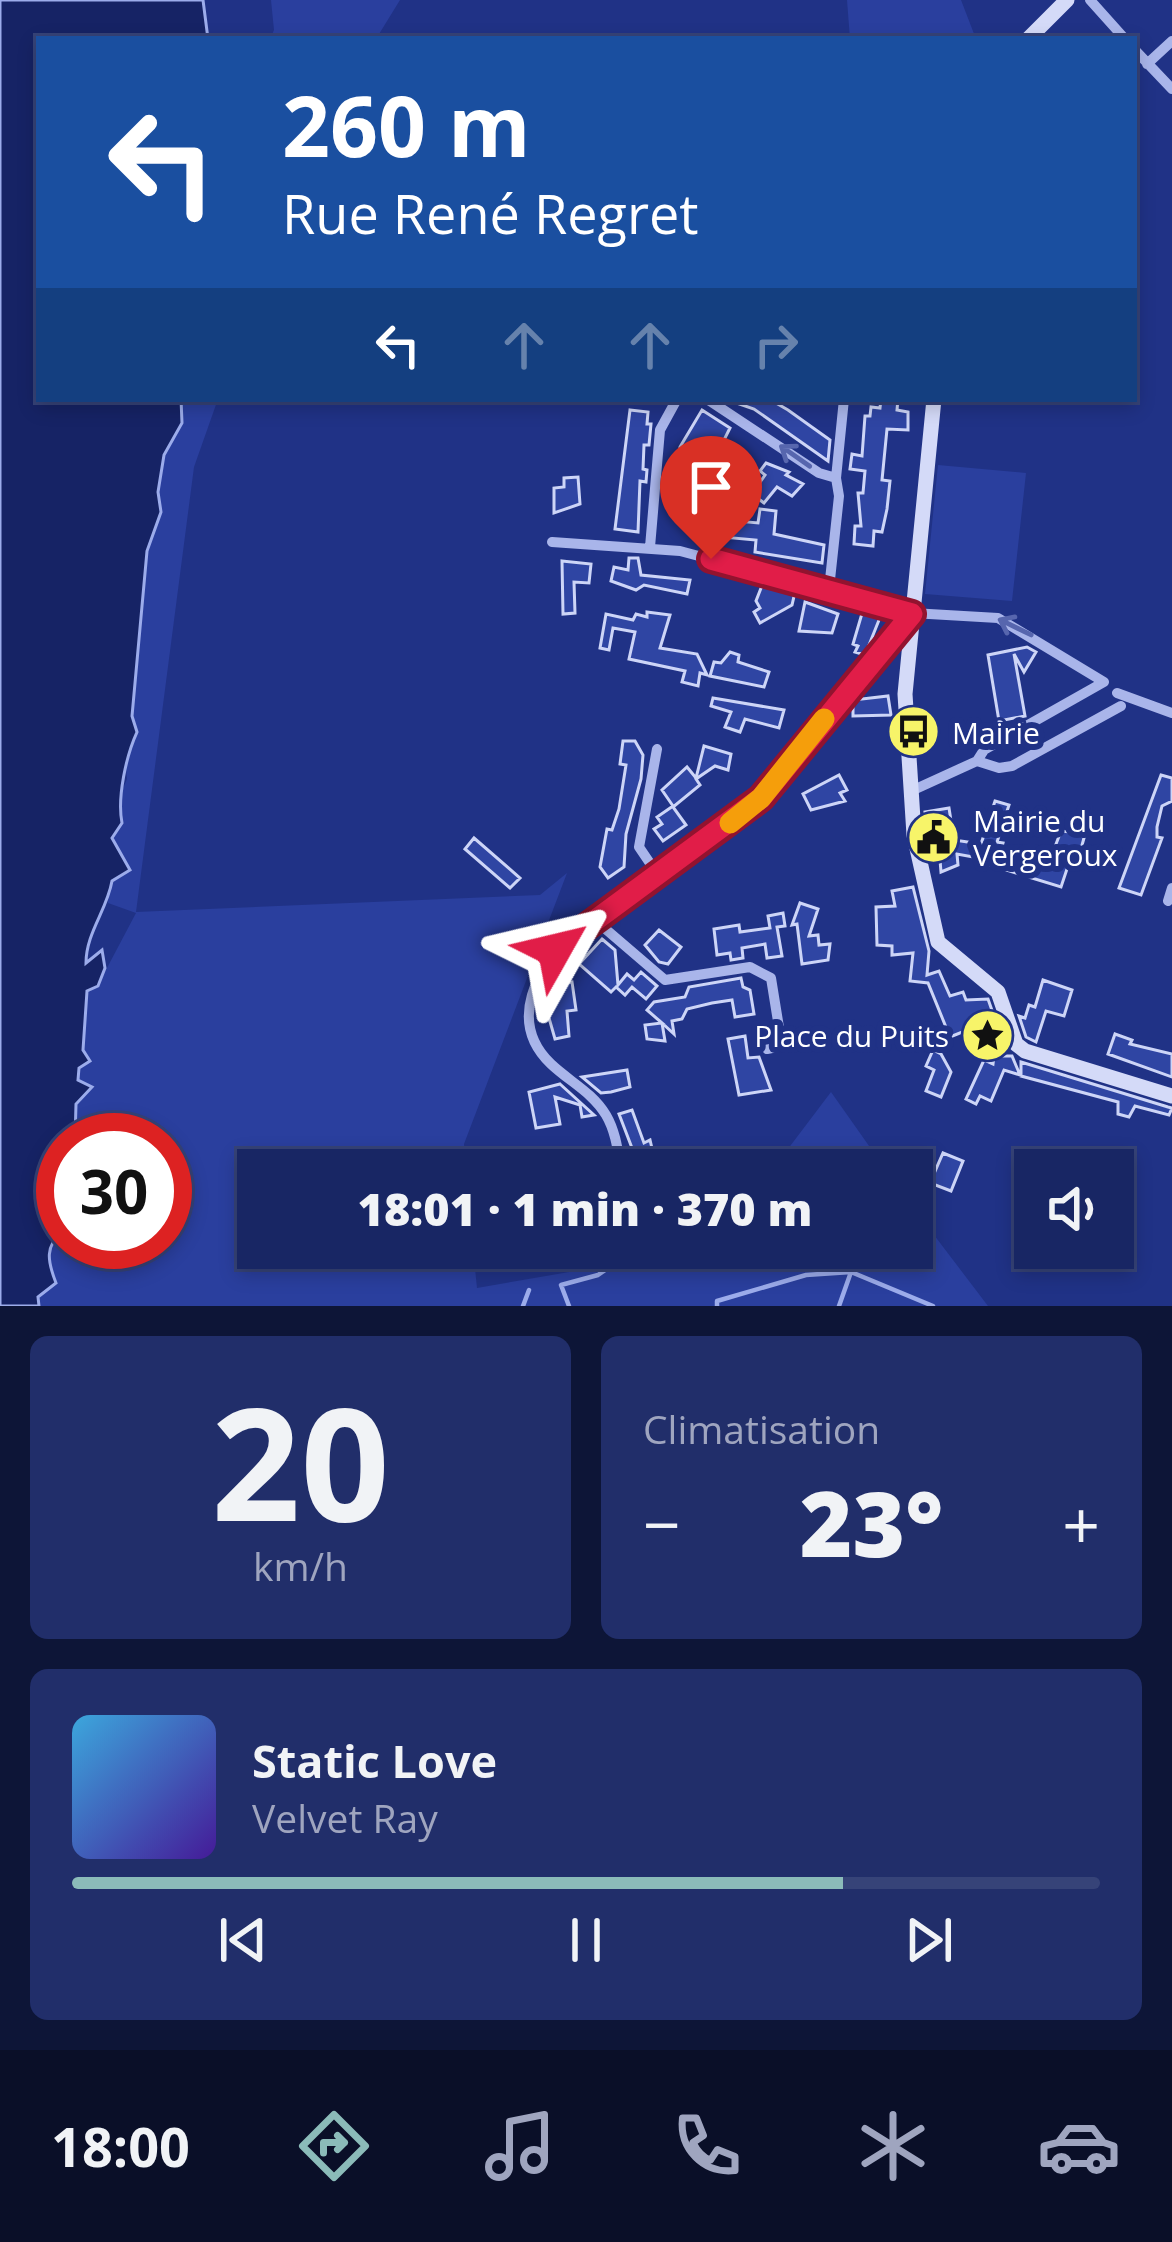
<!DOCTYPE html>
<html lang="fr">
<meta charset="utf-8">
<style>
body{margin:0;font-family:"Open Sans",sans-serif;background:#212e6a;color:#f1f3f6;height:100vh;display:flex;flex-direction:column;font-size:45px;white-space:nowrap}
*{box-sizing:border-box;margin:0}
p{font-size:39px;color:#9fa5bf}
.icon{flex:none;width:66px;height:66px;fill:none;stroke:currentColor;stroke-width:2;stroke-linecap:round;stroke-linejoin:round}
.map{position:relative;height:1306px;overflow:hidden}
.details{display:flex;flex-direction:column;gap:30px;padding:30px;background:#0d1537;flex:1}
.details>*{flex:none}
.banner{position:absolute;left:36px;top:36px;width:1101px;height:366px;border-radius:0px;box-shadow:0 6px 18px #0003,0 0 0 3px #364378;background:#1a4fa0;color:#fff;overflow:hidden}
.fabs{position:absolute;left:1014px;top:1149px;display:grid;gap:24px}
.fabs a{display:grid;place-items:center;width:120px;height:120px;border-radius:0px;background:#182664;box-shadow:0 6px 18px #0003,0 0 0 3px #364378;font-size:60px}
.speed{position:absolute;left:36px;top:1113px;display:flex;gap:24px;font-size:60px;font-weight:700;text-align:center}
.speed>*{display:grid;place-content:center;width:156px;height:156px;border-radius:50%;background:#182664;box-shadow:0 6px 18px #0003,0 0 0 3px #364378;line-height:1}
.speed .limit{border:18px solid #d22;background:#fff;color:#111}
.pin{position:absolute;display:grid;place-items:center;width:102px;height:102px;color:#fff;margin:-123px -51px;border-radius:50% 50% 50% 0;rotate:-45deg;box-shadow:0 0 12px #0007}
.pin .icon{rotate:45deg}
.me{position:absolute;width:132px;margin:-66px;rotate:53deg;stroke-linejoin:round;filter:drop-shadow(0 0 9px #0008)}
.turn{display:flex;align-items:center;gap:42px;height:252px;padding:0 48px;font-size:54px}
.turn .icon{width:156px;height:156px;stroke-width:2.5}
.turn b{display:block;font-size:84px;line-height:102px}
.lanes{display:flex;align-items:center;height:114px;padding:0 48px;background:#0003;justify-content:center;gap:60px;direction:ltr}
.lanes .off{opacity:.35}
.big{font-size:90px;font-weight:800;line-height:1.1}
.details .tile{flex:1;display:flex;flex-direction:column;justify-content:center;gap:18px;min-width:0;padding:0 42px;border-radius:18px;background:#212e6a}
.details .dial{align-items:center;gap:0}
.dial b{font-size:156px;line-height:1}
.song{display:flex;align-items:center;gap:36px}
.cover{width:144px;height:144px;border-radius:18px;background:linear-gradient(135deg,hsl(200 70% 55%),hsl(260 70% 35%))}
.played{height:12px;border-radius:6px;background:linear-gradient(90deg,#8bbbb9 75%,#364378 75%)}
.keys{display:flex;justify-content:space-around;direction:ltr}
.heat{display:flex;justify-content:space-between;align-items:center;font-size:66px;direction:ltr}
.details .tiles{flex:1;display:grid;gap:30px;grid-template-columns:1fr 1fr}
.tile:last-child{grid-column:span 2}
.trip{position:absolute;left:237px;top:1149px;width:696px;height:120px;border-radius:0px;background:#182664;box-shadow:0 6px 18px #0003,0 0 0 3px #364378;font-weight:800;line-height:120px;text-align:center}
.dock{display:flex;height:192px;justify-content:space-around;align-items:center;background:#0a0f28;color:#9fa5bf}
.dock .icon{width:84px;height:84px}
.dock .selected{color:#8bbbb9}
.dock b{font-size:54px;color:#f1f3f6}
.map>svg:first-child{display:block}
.green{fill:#2a3f9e}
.water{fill:#162365;stroke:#9caceb;stroke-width:3}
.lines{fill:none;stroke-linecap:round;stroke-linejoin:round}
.stream{stroke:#9caceb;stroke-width:4.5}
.building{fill:#2f45a3;stroke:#cdd5f7;stroke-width:3}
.street{stroke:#a9b5ea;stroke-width:10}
.secondary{stroke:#d4daf8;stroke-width:15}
.oneway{stroke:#5766ae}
.route-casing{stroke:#92132f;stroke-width:30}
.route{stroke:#e11d48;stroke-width:21}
.slow{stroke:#f59e0b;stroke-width:21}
.labels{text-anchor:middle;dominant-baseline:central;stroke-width:12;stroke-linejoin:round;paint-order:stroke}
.poi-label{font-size:30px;fill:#fff;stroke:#203286;text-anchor:start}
</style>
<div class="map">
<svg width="1172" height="1306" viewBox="0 0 1172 1306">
<rect width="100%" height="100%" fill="#203286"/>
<path class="green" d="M271,0H400L376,39H270L274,30Z
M847,0H961L976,39H850Z
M181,399H218L194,467L136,912L540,895L567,873L464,1144L466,1170H258V1248H473L477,1288L575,1271L631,1248H912V1206L988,1306H39L38,1297L55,1283C47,1260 45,1247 63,1229V1242H165V1140H75L76,1104L92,1088L78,1081L87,990L98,985L136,913L108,903L112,838L117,802L127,779L125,758L136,732L132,716L147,551L161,512L158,492L164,455L182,423Z
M938,465L1026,473L1012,601L925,594Z
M831,1092L886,1170H772Z"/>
<path class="water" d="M0,0H203L208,39H39V399H181L182,423L164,455L158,492L161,512L147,551L132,716L137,732C126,756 117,798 122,823L112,838L130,870L112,881C107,910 86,933 86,963L102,950L105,968L98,986L87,991L83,1050L90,1061L79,1068L78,1080L92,1087L76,1104L75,1140H63V1229C45,1247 47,1260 56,1283L38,1297L39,1306H0Z"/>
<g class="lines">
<path class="stream" d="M523,1306L529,1290
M569,1306L561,1285L598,1275L618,1261
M717,1306V1301L806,1275L851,1272L933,1306
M839,1306L851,1272"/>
</g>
<path class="building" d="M725,399H769L788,410L830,440L828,461L754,409Z
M881,399H898L897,410L908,412V430L887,429L882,480L890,481L887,509L882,532L874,531L873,546L854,544L855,526H861L858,493H863L865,471L850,469L852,454L862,456L865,416H870L871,407L880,408Z
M630,410L648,412L647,424H651L649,445H644L643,469L647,470L646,482L640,481L638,532L615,529Z
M702,410L730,428L722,444L716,440L698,472L705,473L703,497L677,494L680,447Z
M766,463L789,472L786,475L803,484L792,496L777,487L764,503L752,494L765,475L760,471Z
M578,477L580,504L554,513V488L564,487V478Z
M760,509L776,511L774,534L824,545L822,563L755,552L756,540L700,535L701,519H713V514L736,516V521L758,523Z
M629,558H638L641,575L690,580L687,594L644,585L636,590L611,581L614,567L628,570Z
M562,561L591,564L589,583L574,582L575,613L563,614Z
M763,583L795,592L792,605L760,623L754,612L760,608L756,601Z
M805,602L838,614L832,633L799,631Z
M863,610L881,615L865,655L855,652L858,646L853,644Z
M647,612L670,615L660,648L697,654L707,675L700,673L698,686L682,682L685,671L629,659L635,632L613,628L609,650L600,648L606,614L633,620L636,614L647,617Z
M1027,647L1036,652L1024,672L1014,654L1025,716L999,721L988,655Z
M730,652L739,655L738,662L769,672L764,687L710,676L714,662L721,663Z
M888,696L891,715L853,716V700Z
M713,698L784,710L779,728L745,719L740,732L725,727L731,712L711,706Z
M623,741H635L643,755L641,779L626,834L624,867L608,878L600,867L607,829L612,830L619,809L626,765L620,764Z
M704,746L731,754L728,770L715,766L696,779L700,785L673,807L686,825L663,841L654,829L662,824L657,817L673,806L662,790L687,767L696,778Z
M839,775L847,790L840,793L845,801L811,810L803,794Z
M1161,775L1172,778V801L1162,806L1157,827V837L1162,838L1141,895L1119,888Z
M995,801L1009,805L997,842L1003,843L1001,850L1048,865L1061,831L1080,833L1084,838L1079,856L1072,854L1061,887L990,865V860L957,854L958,865L941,872L940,860L932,861L925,812L949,808L954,840L981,844Z
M474,838L520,878L510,888L465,849Z
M913,887L929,951L927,975L939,971L950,996L963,992L966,1000L988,999L995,1019L950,1037L928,983L910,981L913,953L892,955V946L877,945L876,907L895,906L892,891Z
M800,903L818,909L809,936L818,935L819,945L830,944L828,960L802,964L797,924L792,925Z
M783,913L785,926L777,927L782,956L767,958L765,944L742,948L743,958L731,960L730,953L717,955L714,929L739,925L740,932L770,928L768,916Z
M659,930L681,947L668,964L659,962L645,945Z
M602,939L615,950L618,985L627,974L634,980L641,972L657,986L646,999L632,987L625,995L616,987L611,992L579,964Z
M741,978L743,987L750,990L754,1014L735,1017L732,1000L712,1003L687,1009L682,1019L672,1021L674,1034L662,1023L665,1041L647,1039L645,1025L662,1023L647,1010L654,1002L685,997L689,987Z
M1043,980L1072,990L1064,1016L1046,1011L1036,1042L1026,1037L1019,1016L1025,1018L1029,1005L1035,1007Z
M572,982L576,1010L567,1011L569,1036L555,1039L545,1004L552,1002L554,984Z
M1115,1034L1132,1040L1130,1044L1172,1054V1077L1108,1054Z
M745,1036L748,1058L759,1057L771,1090L739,1095L728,1039Z
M933,1050L941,1054L951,1072L941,1097L926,1091L934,1070L926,1066Z
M994,1056H1012L1020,1075L1004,1070L991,1101L980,1096L976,1104L966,1099L984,1060L993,1064Z
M1021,1062L1168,1107L1172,1108L1169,1115L1135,1106L1129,1117L1118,1114V1102L1021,1076Z
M627,1070L630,1087L611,1092L601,1093L582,1077Z
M560,1084L594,1115L582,1117L580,1105L555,1097L560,1124L536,1128L529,1092Z
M632,1110L644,1143L650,1140L657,1170L632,1169V1148L619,1114Z
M943,1153L963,1161L951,1191L930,1183Z"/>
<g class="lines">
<path class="street" d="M1090,0L1125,39
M1134,49L1172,89
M1147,64L1172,41
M707,399L819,473L836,478L839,496L829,589
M836,478L844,399
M552,542L680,551L912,613L998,618L1104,682L984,750L977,761L909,792
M650,547L660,430L677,399
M1117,693L1172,713
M657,749L639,847L658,875
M977,761L999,768L1012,766L1121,706
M1168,901L1172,888
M595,920L665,980L750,967L771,978L782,1046L767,1049
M621,1170C618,1152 616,1132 606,1115C592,1092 570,1082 551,1064C507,1022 536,966 575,934L761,798L912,613"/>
<path class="secondary" d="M1028,39L1067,0
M934,399L905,694L914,835L938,942L998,992L1016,1044L1025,1051L1172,1096"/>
</g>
<defs><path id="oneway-shaft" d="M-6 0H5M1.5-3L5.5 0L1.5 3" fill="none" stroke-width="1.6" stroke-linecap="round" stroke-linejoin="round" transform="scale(3)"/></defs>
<g class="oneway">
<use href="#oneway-shaft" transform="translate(795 456) rotate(-145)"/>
<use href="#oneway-shaft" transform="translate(1015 627) rotate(-154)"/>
</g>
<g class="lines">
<defs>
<path id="route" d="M555,950L761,798L912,614L711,559"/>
</defs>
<use href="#route" class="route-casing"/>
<use href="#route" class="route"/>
<path class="slow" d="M730,823L761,798L824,719"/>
</g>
<defs>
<symbol id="bus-disc" viewBox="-11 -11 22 22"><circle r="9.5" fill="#f7f469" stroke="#203286"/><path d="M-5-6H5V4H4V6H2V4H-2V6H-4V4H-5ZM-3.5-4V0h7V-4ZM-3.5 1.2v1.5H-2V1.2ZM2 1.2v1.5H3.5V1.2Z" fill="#111"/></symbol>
<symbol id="civic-disc" viewBox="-11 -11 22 22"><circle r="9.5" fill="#f7f469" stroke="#203286"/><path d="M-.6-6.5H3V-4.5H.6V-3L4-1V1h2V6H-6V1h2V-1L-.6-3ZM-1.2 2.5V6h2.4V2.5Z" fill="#111"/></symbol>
<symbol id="sight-disc" viewBox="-11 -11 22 22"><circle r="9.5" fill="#f7f469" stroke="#203286"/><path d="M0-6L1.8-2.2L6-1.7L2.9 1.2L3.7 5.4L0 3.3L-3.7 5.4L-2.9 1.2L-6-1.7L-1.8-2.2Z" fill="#111"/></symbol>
</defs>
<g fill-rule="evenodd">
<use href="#bus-disc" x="884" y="702" width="59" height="59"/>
<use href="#civic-disc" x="904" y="808" width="59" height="59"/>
<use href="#sight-disc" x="958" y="1006" width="59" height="59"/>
</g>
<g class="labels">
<g class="poi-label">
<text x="952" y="732">Mairie</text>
<text x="973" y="820">Mairie du<tspan x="973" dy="34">Vergeroux</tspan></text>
<text x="949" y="1035" text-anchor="end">Place du Puits</text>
</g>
</g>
</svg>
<div class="fabs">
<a><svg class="icon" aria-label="sound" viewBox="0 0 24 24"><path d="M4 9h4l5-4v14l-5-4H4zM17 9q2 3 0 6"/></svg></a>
</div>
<div class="speed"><div class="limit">30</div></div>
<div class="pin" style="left:711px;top:559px;background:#d93025"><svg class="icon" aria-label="arrive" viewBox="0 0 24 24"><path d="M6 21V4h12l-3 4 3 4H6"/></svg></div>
<svg class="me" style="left:555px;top:950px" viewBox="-20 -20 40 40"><path d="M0-17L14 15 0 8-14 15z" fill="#e11d48" stroke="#fff" stroke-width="4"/></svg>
<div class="trip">18:01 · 1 min · 370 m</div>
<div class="banner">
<div class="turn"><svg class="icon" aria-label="left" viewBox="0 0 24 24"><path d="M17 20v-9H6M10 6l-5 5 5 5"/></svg><div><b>260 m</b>Rue René Regret</div></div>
<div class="lanes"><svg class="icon" aria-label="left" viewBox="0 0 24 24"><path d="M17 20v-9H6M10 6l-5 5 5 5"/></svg><svg class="icon off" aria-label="ahead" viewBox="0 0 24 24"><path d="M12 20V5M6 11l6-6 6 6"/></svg><svg class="icon off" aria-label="ahead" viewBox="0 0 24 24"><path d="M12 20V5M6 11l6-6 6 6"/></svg><svg class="icon off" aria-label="right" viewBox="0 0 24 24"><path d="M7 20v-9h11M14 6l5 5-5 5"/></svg></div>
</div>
</div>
<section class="details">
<div class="tiles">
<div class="tile dial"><b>20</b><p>km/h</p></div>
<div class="tile"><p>Climatisation</p>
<div class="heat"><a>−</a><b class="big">23°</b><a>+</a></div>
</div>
<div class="tile">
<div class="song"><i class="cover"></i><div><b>Static Love</b><p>Velvet Ray</p></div></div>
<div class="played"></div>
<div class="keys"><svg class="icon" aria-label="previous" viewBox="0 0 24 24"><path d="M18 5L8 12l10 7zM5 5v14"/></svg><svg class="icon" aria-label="pause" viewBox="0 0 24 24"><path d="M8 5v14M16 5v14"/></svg><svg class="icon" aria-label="next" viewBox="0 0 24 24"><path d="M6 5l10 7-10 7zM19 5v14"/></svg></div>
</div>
</div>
</section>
<nav class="dock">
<b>18:00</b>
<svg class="icon selected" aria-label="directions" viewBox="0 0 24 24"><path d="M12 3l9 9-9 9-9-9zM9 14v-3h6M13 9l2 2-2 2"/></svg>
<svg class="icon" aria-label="music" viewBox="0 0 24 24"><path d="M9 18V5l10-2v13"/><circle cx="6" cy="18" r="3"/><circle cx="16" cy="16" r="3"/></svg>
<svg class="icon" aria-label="phone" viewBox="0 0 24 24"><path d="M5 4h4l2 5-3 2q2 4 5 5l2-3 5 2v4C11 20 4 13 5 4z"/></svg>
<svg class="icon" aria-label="climate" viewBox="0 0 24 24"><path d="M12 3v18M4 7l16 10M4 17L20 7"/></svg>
<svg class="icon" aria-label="car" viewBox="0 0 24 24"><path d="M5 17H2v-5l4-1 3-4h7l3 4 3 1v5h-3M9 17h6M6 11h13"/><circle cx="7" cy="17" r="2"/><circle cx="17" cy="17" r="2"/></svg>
</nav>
